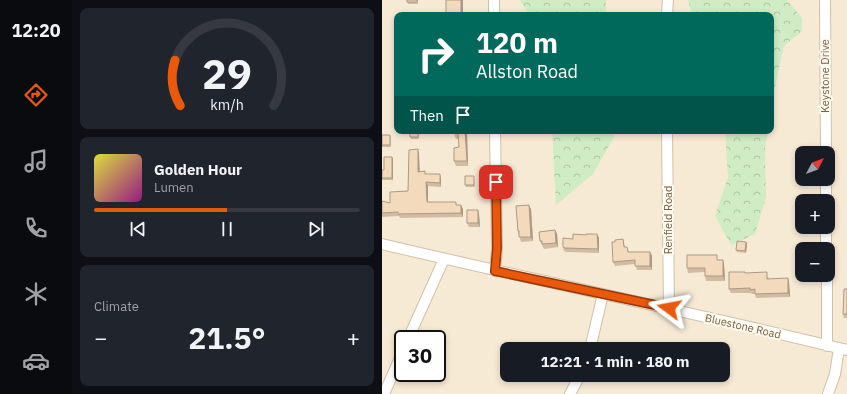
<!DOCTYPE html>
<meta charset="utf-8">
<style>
body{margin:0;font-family:"IBM Plex Sans",sans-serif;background:#20242c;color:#f1f3f6;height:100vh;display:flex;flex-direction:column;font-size:15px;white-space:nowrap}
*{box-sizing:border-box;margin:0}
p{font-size:13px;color:#9ea1a6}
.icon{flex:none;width:22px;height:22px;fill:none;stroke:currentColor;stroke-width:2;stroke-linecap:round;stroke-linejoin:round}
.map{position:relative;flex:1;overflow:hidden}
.details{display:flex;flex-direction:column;gap:8px;padding:8px;background:#0d0f14;width:310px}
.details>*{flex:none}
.hud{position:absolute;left:12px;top:12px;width:380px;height:122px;border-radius:8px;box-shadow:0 2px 6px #0003;background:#00695c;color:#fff;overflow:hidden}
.needle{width:26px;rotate:49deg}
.controls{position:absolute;left:413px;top:146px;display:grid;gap:8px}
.controls a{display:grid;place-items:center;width:40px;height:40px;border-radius:8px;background:#171b24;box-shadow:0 2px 6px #0003;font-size:20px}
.speed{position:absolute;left:12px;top:330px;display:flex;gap:8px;font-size:20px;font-weight:700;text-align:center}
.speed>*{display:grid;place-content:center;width:52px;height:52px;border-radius:50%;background:#171b24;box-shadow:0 2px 6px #0003;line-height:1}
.speed .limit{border:2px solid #111;border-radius:6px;background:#fff;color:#111}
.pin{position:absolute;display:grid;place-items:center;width:34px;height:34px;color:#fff;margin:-17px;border-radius:8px;box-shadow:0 2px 6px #0006}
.me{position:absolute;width:44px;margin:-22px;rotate:283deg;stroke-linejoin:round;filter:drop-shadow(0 0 3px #0008)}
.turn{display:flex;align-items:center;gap:14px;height:84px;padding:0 16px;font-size:18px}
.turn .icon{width:52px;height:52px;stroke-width:2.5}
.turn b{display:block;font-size:28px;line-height:34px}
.then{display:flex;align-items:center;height:38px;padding:0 16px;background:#0003;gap:8px;font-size:15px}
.big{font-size:30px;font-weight:800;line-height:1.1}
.details .tile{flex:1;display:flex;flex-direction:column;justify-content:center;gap:6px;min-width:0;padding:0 14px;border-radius:8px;background:#20242c}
.details .dial{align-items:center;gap:0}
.dial svg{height:104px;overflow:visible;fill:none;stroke:#363941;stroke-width:7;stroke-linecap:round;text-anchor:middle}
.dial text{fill:#f1f3f6;stroke:none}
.song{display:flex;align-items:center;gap:12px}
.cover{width:48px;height:48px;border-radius:6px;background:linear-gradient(135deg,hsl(60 70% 55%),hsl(310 70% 35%))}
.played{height:4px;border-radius:2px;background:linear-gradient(90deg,#ea580c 50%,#363941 50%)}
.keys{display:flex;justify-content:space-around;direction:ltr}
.heat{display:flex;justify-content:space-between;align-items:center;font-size:22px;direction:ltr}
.trip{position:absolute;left:118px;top:342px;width:230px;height:40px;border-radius:8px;background:#171b24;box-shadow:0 2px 6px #0003;font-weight:800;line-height:40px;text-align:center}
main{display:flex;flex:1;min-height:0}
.tabs{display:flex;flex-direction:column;width:72px;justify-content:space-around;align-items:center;background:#090b0e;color:#9ea1a6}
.tabs .icon{width:28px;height:28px}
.tabs .selected{color:#ea580c}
.tabs b{font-size:18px;color:#f1f3f6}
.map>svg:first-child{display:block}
.residential{fill:#f6ead5;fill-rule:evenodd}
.forest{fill:url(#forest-crowns)}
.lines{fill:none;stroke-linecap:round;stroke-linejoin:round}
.minor-casing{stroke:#d0c0ab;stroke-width:12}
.minor{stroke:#fff;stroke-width:10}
.wall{fill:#d2bba3}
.shaded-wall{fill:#ab9984}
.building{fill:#f4dabd;stroke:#ab9984}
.route-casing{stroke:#983908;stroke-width:10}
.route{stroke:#ea580c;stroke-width:7}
.labels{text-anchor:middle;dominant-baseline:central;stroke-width:4;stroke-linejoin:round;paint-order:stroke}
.street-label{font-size:11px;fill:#796049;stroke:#fffaee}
</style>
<main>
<nav class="tabs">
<b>12:20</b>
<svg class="icon selected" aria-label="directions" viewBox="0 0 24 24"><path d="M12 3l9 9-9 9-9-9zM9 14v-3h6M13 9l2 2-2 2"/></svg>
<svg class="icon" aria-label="music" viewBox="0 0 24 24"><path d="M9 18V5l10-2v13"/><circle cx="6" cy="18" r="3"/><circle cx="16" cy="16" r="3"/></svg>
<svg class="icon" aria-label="phone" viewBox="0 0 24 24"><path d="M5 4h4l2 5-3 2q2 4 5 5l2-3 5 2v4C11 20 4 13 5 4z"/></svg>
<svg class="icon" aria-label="climate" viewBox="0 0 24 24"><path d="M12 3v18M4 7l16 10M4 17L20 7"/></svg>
<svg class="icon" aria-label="car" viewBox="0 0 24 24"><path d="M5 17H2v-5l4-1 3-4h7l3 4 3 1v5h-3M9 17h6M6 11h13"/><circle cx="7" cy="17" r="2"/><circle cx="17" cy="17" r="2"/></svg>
</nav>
<section class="details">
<div class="tile dial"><svg viewBox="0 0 100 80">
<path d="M14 69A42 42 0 1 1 86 69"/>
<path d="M14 69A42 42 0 0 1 10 34" stroke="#ea580c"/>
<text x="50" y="56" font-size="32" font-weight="700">29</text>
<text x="50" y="72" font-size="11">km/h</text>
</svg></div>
<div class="tile">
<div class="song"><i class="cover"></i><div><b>Golden Hour</b><p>Lumen</p></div></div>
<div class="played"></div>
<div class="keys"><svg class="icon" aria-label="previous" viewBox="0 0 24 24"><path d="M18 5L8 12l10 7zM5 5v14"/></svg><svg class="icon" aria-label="pause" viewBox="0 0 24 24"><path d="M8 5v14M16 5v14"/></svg><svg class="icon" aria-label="next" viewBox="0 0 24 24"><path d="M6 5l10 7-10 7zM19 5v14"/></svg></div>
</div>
<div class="tile"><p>Climate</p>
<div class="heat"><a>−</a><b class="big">21.5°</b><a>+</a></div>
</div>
</section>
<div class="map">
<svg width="465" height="394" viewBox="0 0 465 394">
<defs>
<pattern id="forest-crowns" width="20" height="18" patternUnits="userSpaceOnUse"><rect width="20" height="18" fill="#d0ecc4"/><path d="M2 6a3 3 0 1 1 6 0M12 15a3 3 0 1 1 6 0" fill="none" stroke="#aec3a1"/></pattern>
</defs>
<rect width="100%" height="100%" fill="#fdf7e7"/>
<path class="residential" d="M0,0H465V394H0ZM15,15H389V131H15ZM420,153H446V179H420ZM420,201H446V227H420ZM420,249H446V275H420ZM21,339H55V373H21ZM125,349H341V375H125Z"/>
<path class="forest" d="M138,0H224V15H147Z
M306,0H405L420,18V31L402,46L393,86L389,110V15H310Z
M170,131H232V137L211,174L174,205Z
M343,131H386L383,148L384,197L373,234L349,245L333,216L346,177Z"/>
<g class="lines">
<defs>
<path id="minor" d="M112,0V15
M443,0L444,153
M285,15L286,0
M285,131L287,309
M444,179V201
M444,227V249
M0,244C155,281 311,312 465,350
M113,271L115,248L113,131
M445,275V346
M26,339L62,259
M208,349L221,294
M2,394L21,351
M188,394L198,375
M446,394L453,374L457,348"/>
</defs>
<use href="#minor" class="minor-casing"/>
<use href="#minor" class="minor"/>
</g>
<path class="wall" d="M36,0V4H26L25,2Z
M28,131H37V139H29Z
M85,131L86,166H74L72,161L77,147V139H74L72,133Z
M0,135H8L9,137V147H0Z
M36,149L37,154V172L59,178V187L46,186V202L75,205L81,209V217L18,218L17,216L0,217V201L8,203L26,191Z
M10,157L11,159V180H0V170H2Z
M92,176V178L93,187H84L83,185Z
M149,209L151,241L139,242L136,231Z
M96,210L97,214L98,227H87L85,223Z
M173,230L175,234L176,247L162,249L158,241Z
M215,234L217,238V253L184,252L182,251L181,247L191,239L204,235Z
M241,239L243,247L247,251V252H268L270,256V270H255L253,264L233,266L231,262Z
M364,242L365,244L364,253L355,252L354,250Z
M337,260L342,264L343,281H324L323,276V272L306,273L305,268Z
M363,272V273L386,277L387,279L407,282L408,297L374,298L373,294H370L369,293H349L347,289Z
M465,289V318H462L461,314Z"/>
<path class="shaded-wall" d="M79,0H81V15H79Z
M83,131H85L86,166L85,161Z
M36,149L37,154L38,176L36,172Z
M10,157L11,159V180L10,178Z
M58,174L59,178V187L58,183Z
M44,182L46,186V206L45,202Z
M79,205L81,209V217L79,213Z
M147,205L149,209L151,241L149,237Z
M96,210L97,214L98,227L96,223Z
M173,230L175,234L176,247L174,243Z
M215,234L217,238V253L216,249Z
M364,242L365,244L364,253L363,251Z
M268,252L270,256V270L268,266Z
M341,260L342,264L343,281L341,276Z
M406,278L407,282L408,297L406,293Z"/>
<path class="building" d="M25,0H35V2H25Z
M64,0H79V15H55V14H64Z
M28,131H36V137H28Z
M72,131H83L85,161H72V148L77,147L76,133H72Z
M0,135H8V145H0Z
M36,149V172L43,171V174H58V183L44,182L45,202H74V205H79V213L16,214V212L0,213V201L8,203V192L26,191L27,150Z
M2,157H10V178H0V170H2Z
M83,176H92V185H83Z
M147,205L149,237H137V231H136L134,206Z
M85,210H96V223H85Z
M173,230L174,243L160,244V241H158L157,232Z
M191,234L204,235V234H215L216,249L183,248L181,247V238L191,239Z
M241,239L242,247H245L246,252H268V266H253V260L231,262L230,242H233V240Z
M355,241L364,242L363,251L354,250Z
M305,255H335V260H341V276H323V268H305Z
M347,272H363V273L385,272V279L406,278V293L373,294V289L368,290V288L347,289Z
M462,289H465V314H461Z"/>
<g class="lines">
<defs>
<path id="route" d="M114,182L115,248L113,271L287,308"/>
</defs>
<use href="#route" class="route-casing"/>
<use href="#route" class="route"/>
</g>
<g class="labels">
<g class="street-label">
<text transform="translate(443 76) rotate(-90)">Keystone Drive</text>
<text transform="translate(286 220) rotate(-90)">Renfield Road</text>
<text transform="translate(361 326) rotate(13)">Bluestone Road</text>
</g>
</g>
</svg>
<div class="controls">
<a><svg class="needle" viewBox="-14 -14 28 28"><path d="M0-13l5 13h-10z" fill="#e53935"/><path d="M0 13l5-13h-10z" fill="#9ea1a6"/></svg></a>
<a>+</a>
<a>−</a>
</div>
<div class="speed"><div class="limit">30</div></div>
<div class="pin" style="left:114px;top:182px;background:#d93025"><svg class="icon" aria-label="arrive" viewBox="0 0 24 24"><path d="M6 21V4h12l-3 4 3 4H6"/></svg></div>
<svg class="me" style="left:287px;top:308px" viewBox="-20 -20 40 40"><path d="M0-17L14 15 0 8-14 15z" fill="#ea580c" stroke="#fff" stroke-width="4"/></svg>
<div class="trip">12:21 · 1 min · 180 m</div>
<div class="hud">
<div class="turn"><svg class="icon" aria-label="right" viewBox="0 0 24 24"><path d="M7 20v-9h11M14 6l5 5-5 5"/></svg><div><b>120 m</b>Allston Road</div></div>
<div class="then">Then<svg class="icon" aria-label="arrive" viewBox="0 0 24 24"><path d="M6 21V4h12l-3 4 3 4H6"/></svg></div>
</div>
</div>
</main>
